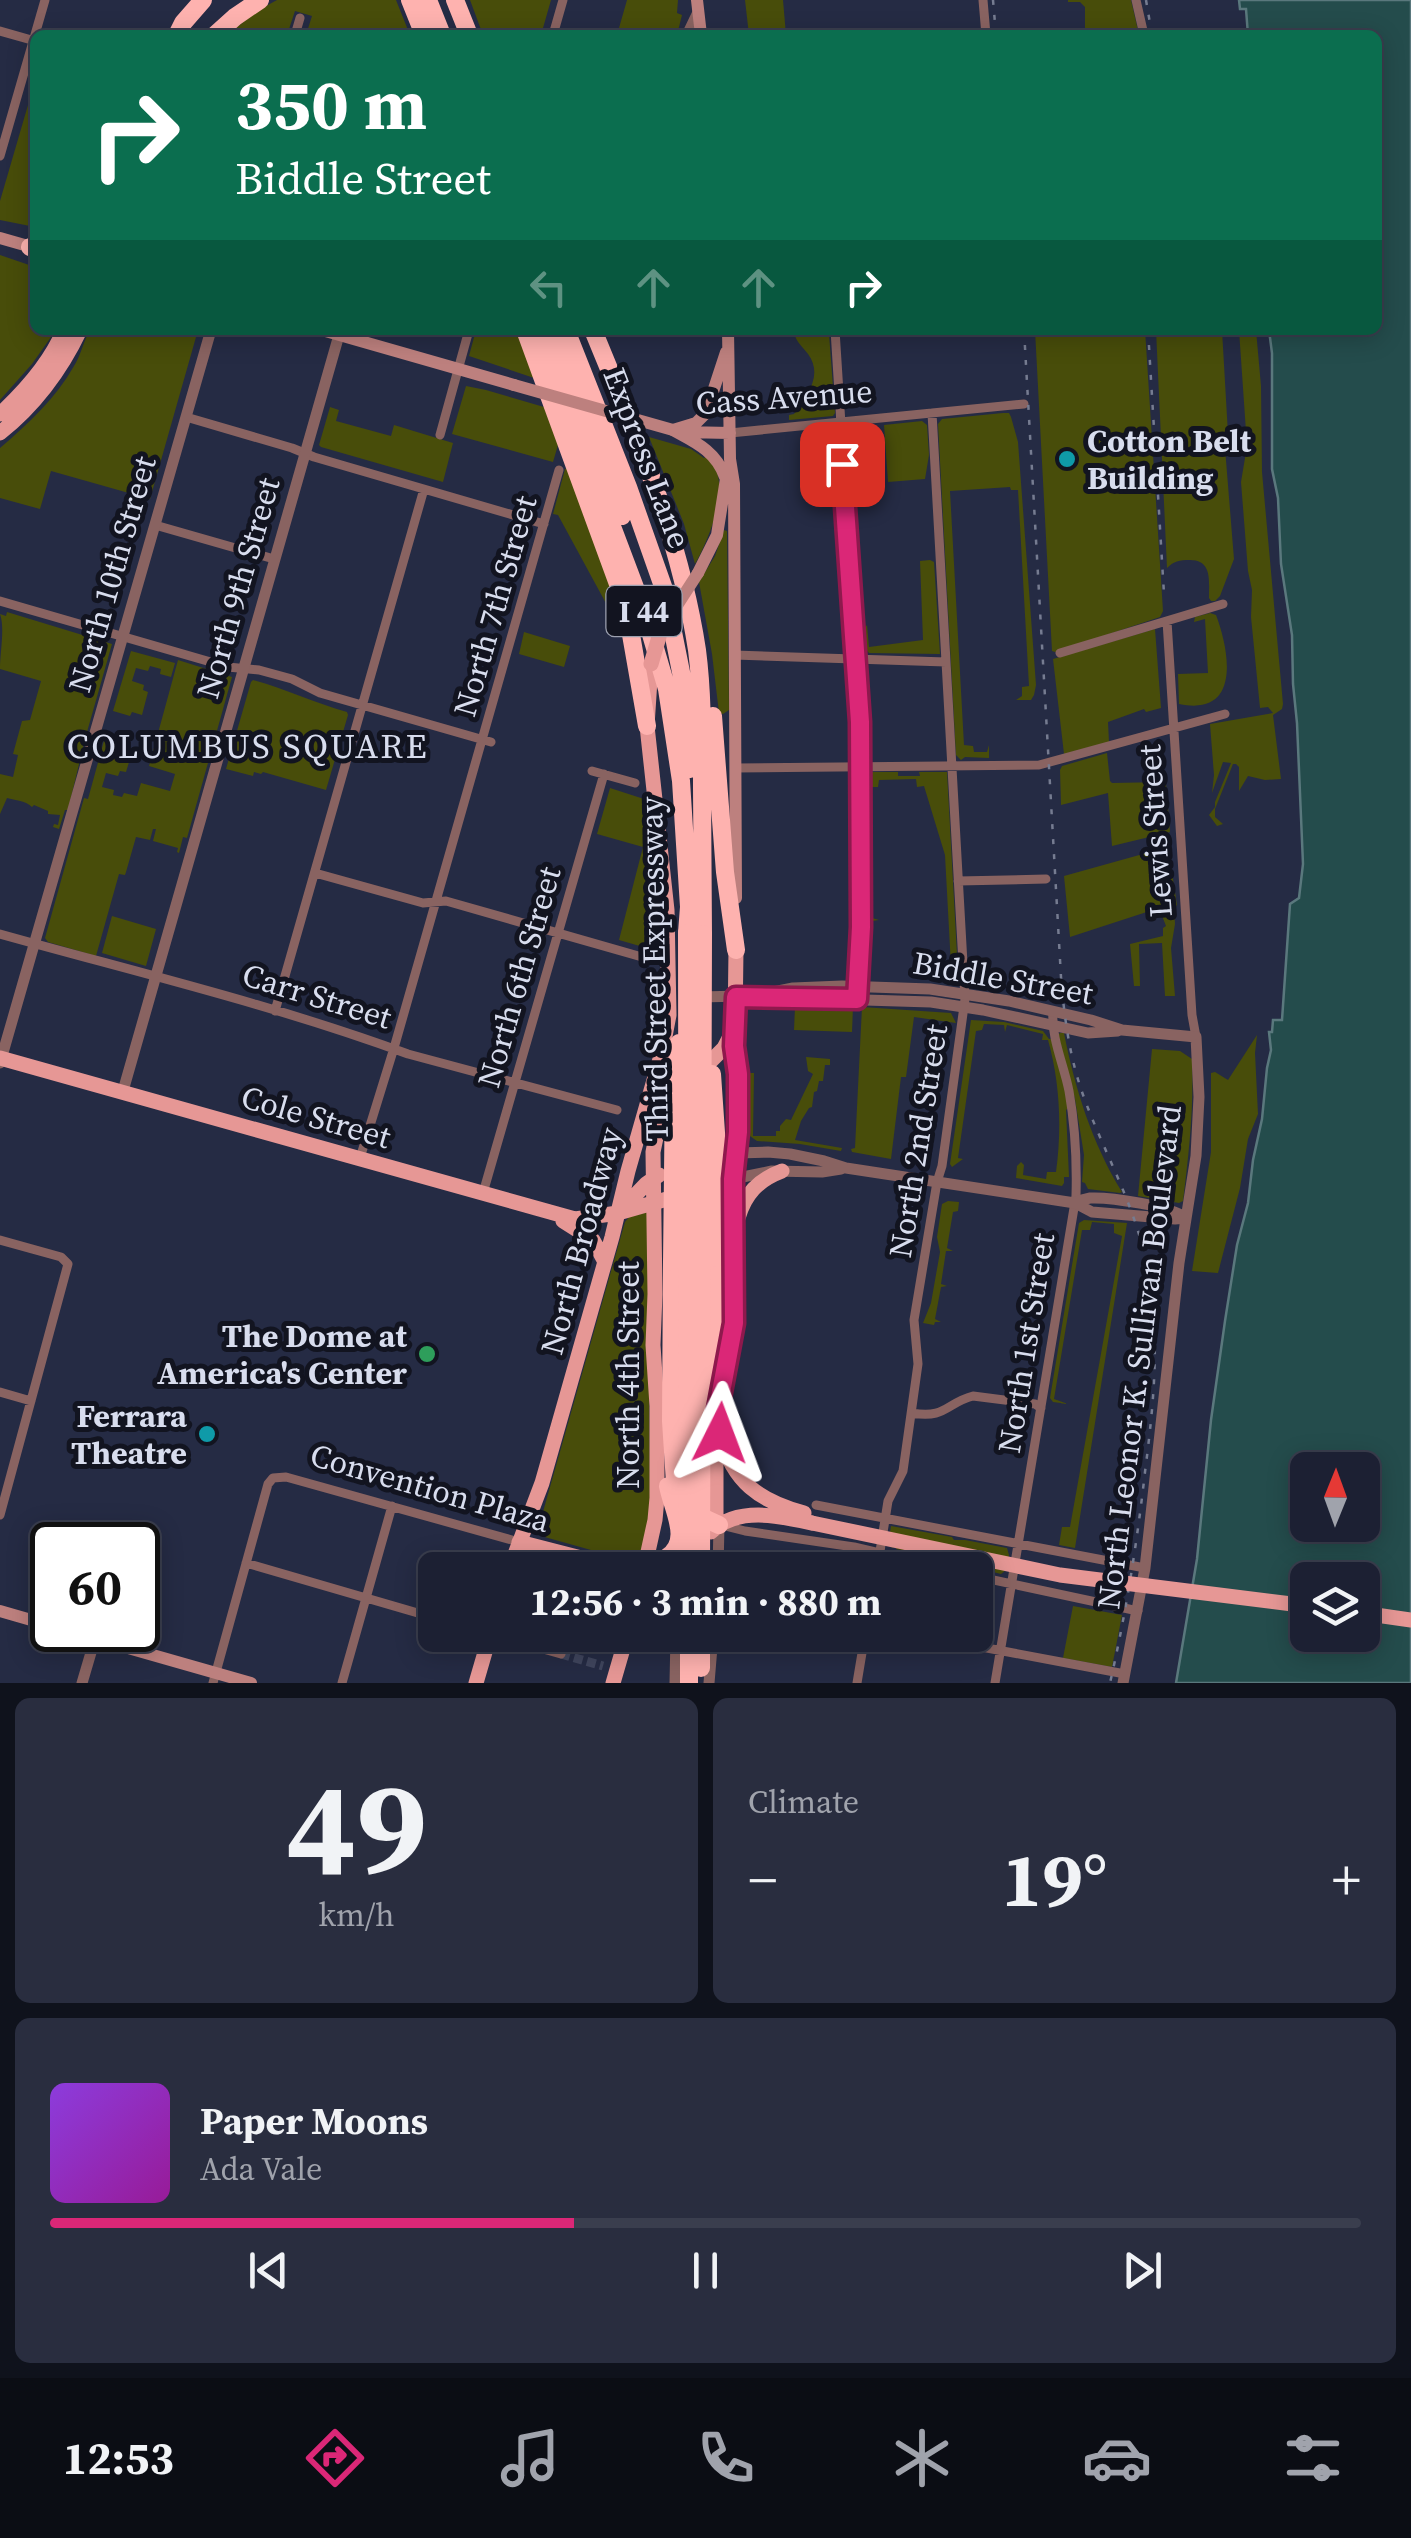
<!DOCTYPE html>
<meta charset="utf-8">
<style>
body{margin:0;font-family:"Source Serif 4",serif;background:#292d3f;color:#f1f3f6;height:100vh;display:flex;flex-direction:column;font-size:38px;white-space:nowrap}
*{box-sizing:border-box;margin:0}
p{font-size:32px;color:#a0a3ac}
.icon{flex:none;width:55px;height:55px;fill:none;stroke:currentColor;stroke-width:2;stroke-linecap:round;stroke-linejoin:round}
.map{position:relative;height:1683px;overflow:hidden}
.details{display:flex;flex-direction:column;gap:15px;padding:15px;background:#0f121c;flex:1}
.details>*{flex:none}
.banner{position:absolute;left:30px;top:30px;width:1352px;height:305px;border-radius:15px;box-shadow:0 5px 25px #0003,0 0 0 2px #3a3e4e;background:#0b6e4f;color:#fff;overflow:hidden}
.needle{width:65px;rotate:1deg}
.fabs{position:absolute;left:1290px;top:1452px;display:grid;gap:20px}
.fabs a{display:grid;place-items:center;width:90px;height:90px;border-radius:15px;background:#1c2033;box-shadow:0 5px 25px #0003,0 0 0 2px #3a3e4e;font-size:50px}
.speed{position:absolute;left:30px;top:1522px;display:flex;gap:20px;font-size:50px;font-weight:700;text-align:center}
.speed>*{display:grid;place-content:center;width:130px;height:130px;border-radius:50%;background:#1c2033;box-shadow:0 5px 25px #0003,0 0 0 2px #3a3e4e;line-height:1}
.speed .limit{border:5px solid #111;border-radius:15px;background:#fff;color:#111}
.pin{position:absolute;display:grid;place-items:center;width:85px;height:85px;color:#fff;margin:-42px;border-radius:20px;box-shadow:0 5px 15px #0006}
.me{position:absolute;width:110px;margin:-55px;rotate:3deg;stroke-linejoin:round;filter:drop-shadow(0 0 8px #0008)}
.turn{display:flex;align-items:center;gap:35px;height:210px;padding:0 40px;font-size:45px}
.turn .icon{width:130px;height:130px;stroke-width:2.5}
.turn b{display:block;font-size:70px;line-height:85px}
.lanes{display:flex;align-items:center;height:95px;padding:0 40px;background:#0003;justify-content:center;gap:50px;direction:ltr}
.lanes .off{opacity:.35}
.big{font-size:75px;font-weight:700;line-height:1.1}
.details .tile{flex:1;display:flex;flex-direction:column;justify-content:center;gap:15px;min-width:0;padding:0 35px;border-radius:15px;background:#292d3f}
.details .dial{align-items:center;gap:0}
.dial b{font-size:130px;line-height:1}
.song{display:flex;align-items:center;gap:30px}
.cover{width:120px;height:120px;border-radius:15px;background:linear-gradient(135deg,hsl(270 70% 55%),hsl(300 70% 35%))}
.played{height:10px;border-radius:5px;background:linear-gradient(90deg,#db2777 40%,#3a3e4e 40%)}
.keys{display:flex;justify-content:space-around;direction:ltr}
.heat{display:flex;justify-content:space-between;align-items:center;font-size:55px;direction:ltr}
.details .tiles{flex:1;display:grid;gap:15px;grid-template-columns:1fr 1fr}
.tile:last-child{grid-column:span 2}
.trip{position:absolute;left:418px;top:1552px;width:575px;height:100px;border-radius:15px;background:#1c2033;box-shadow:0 5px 25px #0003,0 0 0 2px #3a3e4e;font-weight:700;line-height:100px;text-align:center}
.tabs{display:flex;height:160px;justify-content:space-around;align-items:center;background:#0b0d14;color:#a0a3ac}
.tabs .icon{width:70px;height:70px}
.tabs .on{color:#db2777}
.tabs b{font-size:45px;color:#f1f3f6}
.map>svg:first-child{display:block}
.green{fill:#484d0a}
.water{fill:#244c4c;stroke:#5a787d;stroke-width:2.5;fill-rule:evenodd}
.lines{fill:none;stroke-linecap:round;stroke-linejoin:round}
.minor-tunnel{stroke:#40465e;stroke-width:9;stroke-dasharray:9 4.5;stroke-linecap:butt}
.minor{stroke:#896361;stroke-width:9}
.tertiary{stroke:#896361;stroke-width:11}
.secondary{stroke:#bd807e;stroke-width:12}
.primary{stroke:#e69795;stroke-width:15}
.motorway{stroke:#feb2af;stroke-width:18}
.rail{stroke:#767c91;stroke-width:2.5;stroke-dasharray:5 10;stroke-linecap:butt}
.secondary-bridge{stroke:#bd807e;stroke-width:12}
.primary-bridge{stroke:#e69795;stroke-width:15}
.motorway-bridge{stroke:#feb2af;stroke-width:18}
.route-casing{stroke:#8e194d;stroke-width:25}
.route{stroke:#db2777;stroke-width:18}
.culture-dot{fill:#0f9aa8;stroke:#121420;stroke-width:4}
.leisure-dot{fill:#2e9e5b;stroke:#121420;stroke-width:4}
.labels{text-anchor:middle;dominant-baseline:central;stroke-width:10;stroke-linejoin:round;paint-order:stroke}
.shield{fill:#121420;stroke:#9da1b0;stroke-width:2.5}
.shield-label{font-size:30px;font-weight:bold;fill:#d8ddee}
.street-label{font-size:32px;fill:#d8ddee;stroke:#121420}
.poi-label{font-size:32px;font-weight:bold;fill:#d8ddee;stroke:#121420;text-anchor:end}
.neighbourhood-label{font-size:35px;letter-spacing:2.5px;fill:#d8ddee;stroke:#121420}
</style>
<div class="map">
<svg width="1411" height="1683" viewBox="0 0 1411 1683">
<rect width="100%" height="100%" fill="#252b44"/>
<path class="green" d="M277,0H396L410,35H306L312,16L295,11L287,35H227L257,11Z
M470,0H551L541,35H483Z
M627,0H678L677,13L682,15L677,35H617Z
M745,0H783L786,35H749Z
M1068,0H1131L1139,35H1085V7L1080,2H1068Z
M35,81V227L0,220V201Z
M0,255L35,267V330H56L32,364L0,400Z
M90,330H198L150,499L51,471L40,509L0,498V448C28,424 56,398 74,366C81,355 83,342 90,330Z
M476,330H517L537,379L469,356Z
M824,330L829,334L835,413L833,416L789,420V415L794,414C806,396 824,376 808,354C802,346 797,343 794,333Z
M1035,330H1145L1146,345L1163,611L1160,617L1055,652L1052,651Z
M1156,330H1222L1228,434L1225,448L1234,559L1220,596L1215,601H1211L1209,598C1209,580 1212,560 1190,560C1179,560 1174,561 1167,568Z
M1239,330H1256L1261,386L1262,472L1283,704L1282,709L1273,715L1281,779L1265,780L1248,776L1239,791V767L1236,764H1233L1215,809V817L1223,824L1217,826L1209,815L1215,807V802L1231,763L1223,762L1212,793L1214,775L1210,724L1273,713L1268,707L1260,708L1251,617L1252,590L1248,571L1241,482L1247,446Z
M466,386L486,390L544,407L558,445L553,462L452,434Z
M330,407L339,410L336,421L391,436L394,425L453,443L443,482L321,447L319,445Z
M1003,413H1009L1011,417L1018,442L1036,685L1034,695L1031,700H1016L1022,696V687L1029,686L1018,490H1011L1010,487L950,491L964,745L973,746L974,752H987L989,745V758L965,757L961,760L956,755L938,424L942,419Z
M922,421L927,425L929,455L925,479L888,482L884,425Z
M649,437L691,449L704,458L707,456C710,460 714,465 716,470C727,495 708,541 695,564L684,524Z
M571,466L627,636L610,631L616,610L608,607L558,515L553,514L565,469Z
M724,530L727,531L729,710L723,714L719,713L712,654L699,582L715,556Z
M930,560L934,562L940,654L869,653C863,647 862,631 867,625L869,647L923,640L920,561Z
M7,612L112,644L85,739L68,810H65L59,829L53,827L54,824L58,825L60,815L48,814V811L34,805L32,807C26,801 15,800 7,798L0,814V774L13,777L18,755L13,754L22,721L30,720L41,681L0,669C0,652 5,628 0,614L6,616Z
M1210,613L1216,615C1230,652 1241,717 1179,704L1178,674L1208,673L1205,619L1194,622L1195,617Z
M1155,629L1161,708L1146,712L1144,709L1108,722L1109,742L1064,754L1053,659Z
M524,632L570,646L564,667L519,654Z
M131,651L175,663L171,677L160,674L161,669L150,666L148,671L136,668L132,681L144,685L143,690L148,692L142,715L132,712L130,716L113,711Z
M178,660L232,677L187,838L183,837L179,853L177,852L178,848L153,841L156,829H153L150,840L136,837L126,872L125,875L119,874L96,956L48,942L45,938L84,798L88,799L105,737L123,742L122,746L133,749L126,772L120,771L118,776L106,773L102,787L114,790L113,795L122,797L124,793L137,796L141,783L170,791L175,774L149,766Z
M253,680C286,689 315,703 347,712L348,715L326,790L263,772L261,774L254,772L253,776L226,769L251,682Z
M1107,753L1110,781L1112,783L1165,782L1166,784L1170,832L1112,846L1108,793L1061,805L1060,770L1062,766Z
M868,772H898V776H920L919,772H947L958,973L949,982L943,981L944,974H950L951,966L945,855L924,786L917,787L916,779L879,780L878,787H871L872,918L879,920L872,921L868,919Z
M610,788L644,799L649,839L645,862L653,940L650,949L619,940L643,847L597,834Z
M1168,847L1177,905L1174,908L1175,924L1171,948L1175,996H1165L1162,943L1139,944L1140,986H1134L1130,944L1163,936V928L1166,926L1159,908L1070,937L1064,876Z
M112,916L156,929L146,966L102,953Z
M795,1007H853L852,1032L794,1030Z
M862,1007L951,1013L956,1023L914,1017L906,1077H901L891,1159L852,1152L851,1149L855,1148Z
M971,1020L1004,1022L1043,1031L1049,1039H1052L1065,1086L1068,1108L1066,1110L1069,1177H1064V1183L1062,1186L1016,1178L1017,1166L1021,1162L1024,1165L1023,1175L1046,1179L1047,1172H1056C1062,1128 1060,1083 1048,1040H1042L1043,1034L1007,1025L1005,1032L1004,1025L984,1024L982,1030L976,1031L958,1158L963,1159L952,1167L950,1164Z
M1060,1033H1064C1075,1089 1092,1143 1122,1192L1120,1193L1088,1189L1085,1183L1082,1182L1084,1155L1075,1099L1058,1035Z
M1257,1035L1255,1053L1258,1114L1248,1139L1240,1188L1218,1273L1192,1271L1211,1152V1073L1215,1072L1228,1080Z
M1152,1049L1180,1051L1192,1059C1194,1107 1189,1153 1183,1201L1179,1203L1138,1196Z
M806,1057L830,1059V1065H825L823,1081H819L817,1091L814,1092L812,1107L809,1108L801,1121L795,1140L842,1148L841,1151L800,1144L757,1141L750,1136V1073H754L753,1136H776V1131H780V1126L786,1119L791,1120L813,1074L808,1071Z
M948,1201L959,1202L958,1211L953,1212L947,1248L953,1251H946L941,1284L947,1286L941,1287L935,1319L941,1322H935L934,1325L923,1323L931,1303L940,1252L937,1237L942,1204Z
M648,1212L650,1503L648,1526L641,1554L634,1559L616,1557L541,1536L537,1533L625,1222L629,1217Z
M1084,1220L1127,1223L1075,1548L1059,1545L1062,1527H1070L1122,1236L1114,1233V1224L1092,1222L1090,1230H1082L1054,1399L1068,1404L1053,1402L1050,1398L1079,1223Z
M891,1526L952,1537L954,1540H965L1007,1548L1009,1555L1006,1570L1001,1574L957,1563L955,1560L947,1561L896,1549L897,1545L894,1544L893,1548L888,1545Z
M1073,1606L1122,1615L1112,1667L1063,1658Z"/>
<path class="water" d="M1239,0H1411V1683H1176L1197,1559L1211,1420L1225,1321L1237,1245L1248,1203L1253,1160L1262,1119L1267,1068L1271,1050L1269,1032H1272L1273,1020H1282L1290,904L1299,898L1303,864L1297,723L1293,684L1292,635L1281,564L1278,498L1272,469V353L1269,330H1378V35H1248L1246,9H1240ZM1308,1470H1362V1525H1308ZM1308,1580H1362V1635H1308Z"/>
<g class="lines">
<path class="minor-tunnel" d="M561,1654L603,1666"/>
<path class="minor" d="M983,0L986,35
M1136,0L1144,35
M0,31L35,41
M295,35L300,18
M553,35L563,0
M686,35L697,12
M0,156L45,0
M835,330L860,722L861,927L857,999
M728,333L757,330
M186,417L292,448L314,457L544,524
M730,433L1024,404
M440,435L469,330
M155,525L274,559
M0,601L228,667L259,670L292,679L320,693L491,742
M1167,621L1192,1015L1196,1037
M1060,653L1223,604
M734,655L946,662
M735,768L1039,765L1225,714
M592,771L635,783
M315,873L423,903L446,901L649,959L669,960
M958,881L1046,879
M0,934C136,972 275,1005 408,1054L617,1110
M275,1011L424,489
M360,1158L394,1048L559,470
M483,1193L604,774
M0,1240L61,1257L68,1264L0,1515
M0,1392L31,1401
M912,1413C946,1419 946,1403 973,1396L1035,1404L1041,1408
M816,1505L1145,1568
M721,1525L745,1531L854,1547L952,1570
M246,1563L435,1618
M877,1570L888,1501L903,1471L918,1364L914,1320L937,1182L942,1166L965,999L932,413
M975,1576L1138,1611
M494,1635L561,1654
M918,1635L1125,1674
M213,1683L268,1484L273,1478L286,1477L519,1542
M342,1683L392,1506
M857,1683L865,1635
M995,1683L1076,1196C1077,1161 1075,1125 1069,1091C1064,1065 1051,1038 1053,1012"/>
<path class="tertiary" d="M753,996L793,988L842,986L930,989L1009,1001L1091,1020L1122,1030L1196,1037L1199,1097L1196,1156L1179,1263L1145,1568L1123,1683
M700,997L742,996
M765,997L931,1002L983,1010L1088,1033L1118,1031
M0,1063L211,330
M123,1091L339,335
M737,1153L768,1152L790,1154L824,1161L846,1168L1075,1203L1092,1212L1175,1219L1186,1218
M733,1179L772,1171L822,1172L841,1169
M1075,1203C1081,1200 1084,1199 1090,1198C1110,1197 1171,1206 1186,1218
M718,1570L719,1525
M82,1683L95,1639
M675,1683L676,1635
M709,1683L713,1635"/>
<path class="secondary" d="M697,0L701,35
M0,238L35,248
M322,330L514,385
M728,330L730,459L734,484L736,898
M673,430L696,423L706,413L726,352
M673,430C695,442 716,451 725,477
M683,432L730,433
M698,573L717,535L728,466
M0,1611L52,1626
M65,1630L251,1683"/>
<path class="primary" d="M0,414C26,390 50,363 64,330
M0,433C35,405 61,370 80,330
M0,1058L575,1219L618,1213L681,1195
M699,1073L724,1048L735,1027L736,950
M621,1210L646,1184L659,1175
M738,1218C745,1194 758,1180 782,1171
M563,1221L593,1240L605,1262
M720,1435C733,1482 759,1501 804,1513
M719,1525L716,1521V1419L734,1323L733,1179L738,1132L734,1031
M711,1532C737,1506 780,1516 812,1523
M519,1542L628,1570
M509,1570L542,1483L612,1237L628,1171L662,1052L669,1015L667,910L647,726L651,664
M644,1570L655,1520L657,1498V1406L653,1345L655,1294L653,1152L659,1123L675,1096
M662,1570L677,1564L693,1553
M1362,1613L1411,1620
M476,1683L490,1635
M613,1683L627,1635"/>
<path class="motorway" d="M410,0L424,35
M428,0L442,35
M455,0L469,35
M177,35L183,23L203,0
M215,35L235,17L260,0
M30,247L35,246
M525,330L626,606L647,726
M538,330L645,614L667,689L681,781L689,907L687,933
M553,330L622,516
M566,330L628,487L665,592L684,687L690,769
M593,330C636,434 680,538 697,650C703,696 702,742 702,788C702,836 703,885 703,934
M713,716L725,872L736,950
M672,1262L671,1421L675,1483L684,1502L695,1514L719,1525
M716,1419L717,1258
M645,1570C652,1561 657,1563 666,1558C693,1542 672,1509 668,1486
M689,1635V1683
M701,1668V1635"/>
<path class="rail" d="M993,0L996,35
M1146,0L1152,35
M1024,330L1061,977C1064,1015 1069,1053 1081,1089C1099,1142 1128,1191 1142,1245C1162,1324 1155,1393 1145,1472C1137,1543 1126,1613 1110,1683
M1148,330L1164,594"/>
<path class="secondary-bridge" d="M514,385L673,430
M667,621L698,573"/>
<path class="primary-bridge" d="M651,664L659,637
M812,1523L1060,1575L1308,1606"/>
<path class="motorway-bridge" d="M687,933L688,1570
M712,1074L717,1147V1258
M672,1262L674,1084L679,1043
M701,1570L703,934"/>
</g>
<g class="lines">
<defs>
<path id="route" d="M720,1433L716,1419L734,1323L733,1179L738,1132V1074L734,1046L736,997L857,999L861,927L860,722L842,464"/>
</defs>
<use href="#route" class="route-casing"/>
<use href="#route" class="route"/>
</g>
<g class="culture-dot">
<circle cx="1067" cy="459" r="10"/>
<circle cx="207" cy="1434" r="10"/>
</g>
<circle class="leisure-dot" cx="427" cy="1354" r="10"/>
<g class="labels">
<rect class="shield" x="606.5" y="586" width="75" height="50" rx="8"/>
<g class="shield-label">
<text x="644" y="611">I 44</text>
</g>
<g class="street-label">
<text transform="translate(784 397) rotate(-4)">Cass Avenue</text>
<text transform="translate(647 458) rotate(69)">Express Lane</text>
<text transform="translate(112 574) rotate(-74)">North 10th Street</text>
<text transform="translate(238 588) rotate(-74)">North 9th Street</text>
<text transform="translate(495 606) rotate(-74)">North 7th Street</text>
<text transform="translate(1155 831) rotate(-94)">Lewis Street</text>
<text transform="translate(654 969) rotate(-91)">Third Street Expressway</text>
<text transform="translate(519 977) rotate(-74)">North 6th Street</text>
<text transform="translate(1003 978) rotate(10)">Biddle Street</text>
<text transform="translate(317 996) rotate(17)">Carr Street</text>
<text transform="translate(316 1117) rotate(16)">Cole Street</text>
<text transform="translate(918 1141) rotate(-81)">North 2nd Street</text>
<text transform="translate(581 1241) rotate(-75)">North Broadway</text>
<text transform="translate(1026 1343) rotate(-81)">North 1st Street</text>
<text transform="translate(1139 1357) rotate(-83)">North Leonor K. Sullivan Boulevard</text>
<text transform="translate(628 1375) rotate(-90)">North 4th Street</text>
<text transform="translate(430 1488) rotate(16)">Convention Plaza</text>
</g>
<g class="poi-label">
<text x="1087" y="441" text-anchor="start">Cotton Belt<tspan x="1087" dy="37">Building</tspan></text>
<text x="407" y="1336">The Dome at<tspan x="407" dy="37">America's Center</tspan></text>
<text x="187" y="1416">Ferrara<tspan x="187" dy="37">Theatre</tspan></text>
</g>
<g class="neighbourhood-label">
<text x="248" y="746">COLUMBUS SQUARE</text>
</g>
</g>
</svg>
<div class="fabs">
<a><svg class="needle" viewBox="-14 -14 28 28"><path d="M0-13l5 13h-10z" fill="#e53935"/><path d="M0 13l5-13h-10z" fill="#a0a3ac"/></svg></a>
<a><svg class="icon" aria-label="layers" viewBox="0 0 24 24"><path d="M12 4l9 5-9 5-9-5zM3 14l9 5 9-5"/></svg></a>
</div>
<div class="speed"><div class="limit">60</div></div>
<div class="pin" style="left:842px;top:464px;background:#d93025"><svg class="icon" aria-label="arrive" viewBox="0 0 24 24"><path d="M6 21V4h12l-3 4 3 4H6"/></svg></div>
<svg class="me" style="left:720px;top:1433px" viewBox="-20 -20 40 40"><path d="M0-17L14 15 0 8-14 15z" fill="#db2777" stroke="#fff" stroke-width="4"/></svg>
<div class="trip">12:56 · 3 min · 880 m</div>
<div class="banner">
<div class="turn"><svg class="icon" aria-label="right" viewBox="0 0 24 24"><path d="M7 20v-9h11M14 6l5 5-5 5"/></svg><div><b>350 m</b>Biddle Street</div></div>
<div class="lanes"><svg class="icon off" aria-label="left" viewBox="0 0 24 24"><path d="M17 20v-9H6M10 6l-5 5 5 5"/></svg><svg class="icon off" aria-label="ahead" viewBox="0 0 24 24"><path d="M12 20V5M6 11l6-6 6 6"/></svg><svg class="icon off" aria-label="ahead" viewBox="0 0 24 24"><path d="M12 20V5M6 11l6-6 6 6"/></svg><svg class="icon" aria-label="right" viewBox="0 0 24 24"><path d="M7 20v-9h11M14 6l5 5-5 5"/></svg></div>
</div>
</div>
<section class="details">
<div class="tiles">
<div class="tile dial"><b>49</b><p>km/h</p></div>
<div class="tile"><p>Climate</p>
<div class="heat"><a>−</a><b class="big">19°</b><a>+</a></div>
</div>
<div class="tile">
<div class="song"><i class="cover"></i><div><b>Paper Moons</b><p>Ada Vale</p></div></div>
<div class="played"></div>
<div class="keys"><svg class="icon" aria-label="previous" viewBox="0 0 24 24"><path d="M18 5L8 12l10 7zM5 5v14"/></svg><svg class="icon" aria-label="pause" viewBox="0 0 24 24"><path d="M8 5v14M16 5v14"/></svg><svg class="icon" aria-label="next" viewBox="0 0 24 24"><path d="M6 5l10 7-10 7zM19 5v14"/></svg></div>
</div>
</div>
</section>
<nav class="tabs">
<b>12:53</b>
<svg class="icon on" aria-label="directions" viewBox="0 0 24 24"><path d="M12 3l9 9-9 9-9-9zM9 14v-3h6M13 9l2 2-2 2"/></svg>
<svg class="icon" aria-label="music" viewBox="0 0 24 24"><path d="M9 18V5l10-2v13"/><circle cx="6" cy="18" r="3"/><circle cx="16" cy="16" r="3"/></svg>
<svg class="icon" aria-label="phone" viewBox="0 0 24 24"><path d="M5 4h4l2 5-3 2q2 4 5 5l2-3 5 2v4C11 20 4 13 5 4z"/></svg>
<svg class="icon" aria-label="climate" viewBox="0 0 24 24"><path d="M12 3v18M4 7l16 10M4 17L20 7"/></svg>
<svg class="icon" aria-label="car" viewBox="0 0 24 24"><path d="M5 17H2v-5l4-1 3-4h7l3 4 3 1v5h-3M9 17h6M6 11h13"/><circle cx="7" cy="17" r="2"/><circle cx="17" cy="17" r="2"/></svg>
<svg class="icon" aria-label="filters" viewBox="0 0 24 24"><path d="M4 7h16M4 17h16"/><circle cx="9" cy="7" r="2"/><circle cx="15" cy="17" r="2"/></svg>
</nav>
